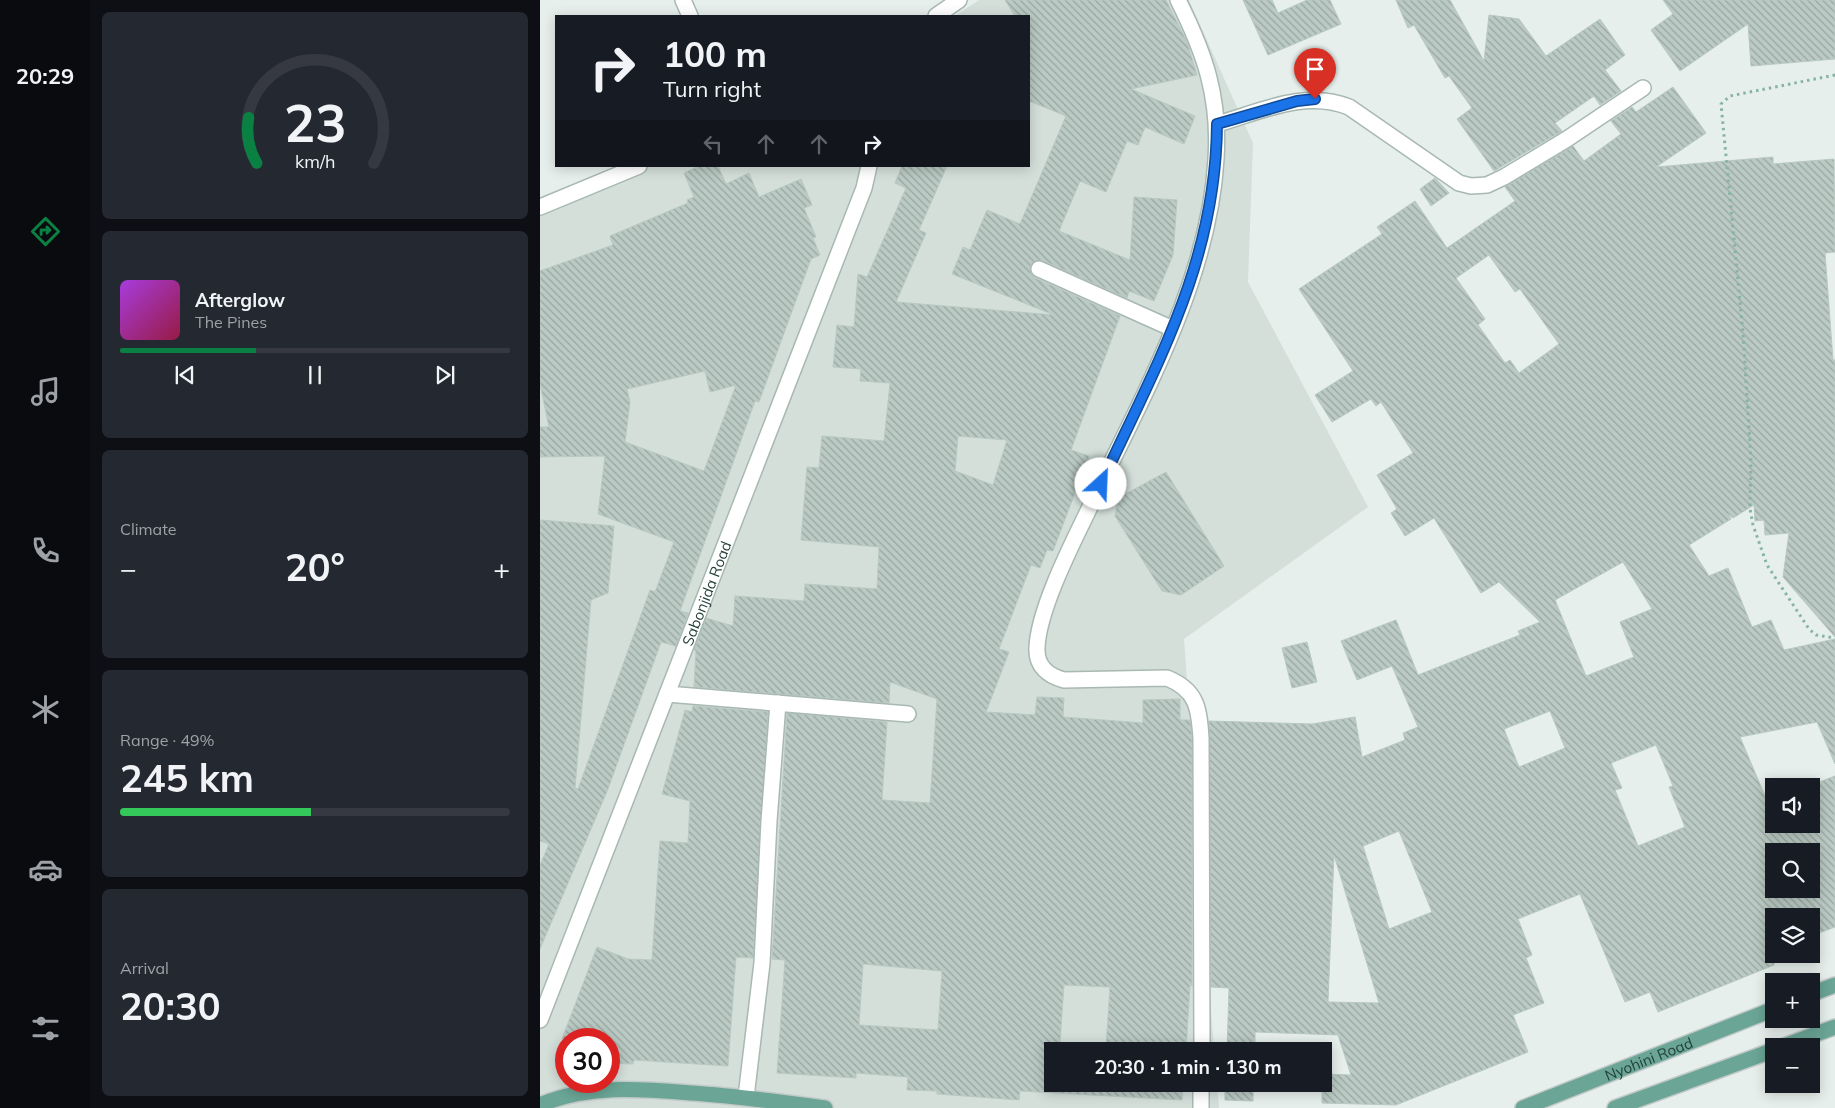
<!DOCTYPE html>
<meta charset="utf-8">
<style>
body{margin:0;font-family:Mulish,sans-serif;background:#242831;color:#f1f3f6;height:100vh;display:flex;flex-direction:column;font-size:19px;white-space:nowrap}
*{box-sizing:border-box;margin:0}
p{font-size:16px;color:#9ea1a6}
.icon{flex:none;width:28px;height:28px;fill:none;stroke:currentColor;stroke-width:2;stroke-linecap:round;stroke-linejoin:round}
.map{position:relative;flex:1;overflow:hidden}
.drawer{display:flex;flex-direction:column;gap:12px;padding:12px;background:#0d0f14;width:450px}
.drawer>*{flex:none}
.top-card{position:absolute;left:15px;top:15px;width:475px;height:152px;border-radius:0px;box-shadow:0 2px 12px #0003;background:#171b24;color:#f1f3f6;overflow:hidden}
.buttons{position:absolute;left:1225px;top:778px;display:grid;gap:10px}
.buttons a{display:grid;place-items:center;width:55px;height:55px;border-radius:0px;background:#171b24;box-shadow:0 2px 12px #0003;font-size:25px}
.speed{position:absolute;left:15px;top:1028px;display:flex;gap:10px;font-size:25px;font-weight:700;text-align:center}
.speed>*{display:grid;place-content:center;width:65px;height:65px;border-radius:50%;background:#171b24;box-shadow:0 2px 12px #0003;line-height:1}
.speed .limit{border:8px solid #d22;background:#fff;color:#111}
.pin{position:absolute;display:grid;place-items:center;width:42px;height:42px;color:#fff;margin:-51px -21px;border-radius:50% 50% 50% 0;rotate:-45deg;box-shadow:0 0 5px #0007}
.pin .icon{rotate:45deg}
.me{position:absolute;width:55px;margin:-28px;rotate:25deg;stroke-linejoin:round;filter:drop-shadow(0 0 4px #0008)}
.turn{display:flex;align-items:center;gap:18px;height:105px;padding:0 25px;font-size:22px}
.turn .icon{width:65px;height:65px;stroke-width:2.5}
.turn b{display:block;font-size:35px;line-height:42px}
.lanes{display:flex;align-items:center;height:48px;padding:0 25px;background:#0003;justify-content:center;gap:25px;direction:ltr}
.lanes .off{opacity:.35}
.big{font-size:38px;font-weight:700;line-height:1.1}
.drawer .tile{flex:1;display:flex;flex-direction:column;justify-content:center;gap:8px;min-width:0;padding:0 18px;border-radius:8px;background:#242831}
.drawer .dial{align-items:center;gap:0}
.dial svg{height:130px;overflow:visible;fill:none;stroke:#363941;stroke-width:7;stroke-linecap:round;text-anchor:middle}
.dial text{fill:#f1f3f6;stroke:none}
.song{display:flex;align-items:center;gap:15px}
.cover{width:60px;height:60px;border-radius:8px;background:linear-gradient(135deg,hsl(280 70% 55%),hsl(340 70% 35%))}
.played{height:5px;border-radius:2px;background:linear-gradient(90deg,#0b8043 35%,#363941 35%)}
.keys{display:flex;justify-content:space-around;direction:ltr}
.heat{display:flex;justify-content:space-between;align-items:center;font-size:28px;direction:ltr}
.charge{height:8px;border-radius:4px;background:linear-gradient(90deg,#34c759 49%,#363941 0)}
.trip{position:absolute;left:504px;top:1042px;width:288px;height:50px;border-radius:0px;background:#171b24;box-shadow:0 2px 12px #0003;font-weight:700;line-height:50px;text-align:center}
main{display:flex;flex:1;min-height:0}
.tab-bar{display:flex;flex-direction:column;width:90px;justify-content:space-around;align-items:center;background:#090b0e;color:#9ea1a6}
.tab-bar .icon{width:35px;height:35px}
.tab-bar .on{color:#0b8043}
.tab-bar b{font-size:22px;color:#f1f3f6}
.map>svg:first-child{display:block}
.built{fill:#d4dfda;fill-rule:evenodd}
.building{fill:url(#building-back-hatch);stroke:#b8c9c2;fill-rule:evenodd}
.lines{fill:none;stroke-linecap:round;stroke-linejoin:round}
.minor-casing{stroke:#a8b8b2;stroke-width:18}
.major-casing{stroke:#c2cac8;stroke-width:18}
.path{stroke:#86b3a5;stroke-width:3;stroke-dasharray:2.5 4;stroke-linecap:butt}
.minor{stroke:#fff;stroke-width:15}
.major{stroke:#6aa596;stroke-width:15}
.route-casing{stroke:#114b97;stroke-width:12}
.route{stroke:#1a73e8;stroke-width:9}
.labels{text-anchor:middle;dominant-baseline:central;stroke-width:4;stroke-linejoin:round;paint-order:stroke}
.street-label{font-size:15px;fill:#24423a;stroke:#f7fbf9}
</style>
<main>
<nav class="tab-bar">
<b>20:29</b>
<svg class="icon on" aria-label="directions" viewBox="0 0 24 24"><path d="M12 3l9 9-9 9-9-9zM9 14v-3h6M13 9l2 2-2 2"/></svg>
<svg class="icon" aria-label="music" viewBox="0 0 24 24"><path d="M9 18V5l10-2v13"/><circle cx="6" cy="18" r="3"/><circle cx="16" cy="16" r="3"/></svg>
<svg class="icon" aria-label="phone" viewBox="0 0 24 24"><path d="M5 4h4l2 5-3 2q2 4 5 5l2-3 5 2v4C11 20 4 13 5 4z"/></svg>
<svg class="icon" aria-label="climate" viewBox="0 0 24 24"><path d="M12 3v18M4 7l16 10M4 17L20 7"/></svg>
<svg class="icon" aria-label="car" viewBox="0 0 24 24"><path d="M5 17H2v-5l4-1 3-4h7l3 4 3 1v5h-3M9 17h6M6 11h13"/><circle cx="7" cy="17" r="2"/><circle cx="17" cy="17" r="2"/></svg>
<svg class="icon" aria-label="filters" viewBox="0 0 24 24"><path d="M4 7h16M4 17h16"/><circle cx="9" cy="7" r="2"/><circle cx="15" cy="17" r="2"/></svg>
</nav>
<section class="drawer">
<div class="tile dial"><svg viewBox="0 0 100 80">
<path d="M14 69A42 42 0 1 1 86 69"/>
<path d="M14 69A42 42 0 0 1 9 41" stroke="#0b8043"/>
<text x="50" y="56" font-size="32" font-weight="700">23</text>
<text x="50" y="72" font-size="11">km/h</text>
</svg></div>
<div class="tile">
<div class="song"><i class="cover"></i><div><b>Afterglow</b><p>The Pines</p></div></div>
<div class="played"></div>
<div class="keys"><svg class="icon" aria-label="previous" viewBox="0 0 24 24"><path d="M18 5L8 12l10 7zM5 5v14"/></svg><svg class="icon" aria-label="pause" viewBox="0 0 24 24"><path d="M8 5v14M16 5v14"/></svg><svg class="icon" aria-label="next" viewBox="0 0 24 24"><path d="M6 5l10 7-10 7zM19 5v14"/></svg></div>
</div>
<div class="tile"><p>Climate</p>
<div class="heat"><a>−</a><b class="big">20°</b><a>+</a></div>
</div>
<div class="tile"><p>Range · 49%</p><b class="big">245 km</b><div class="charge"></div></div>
<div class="tile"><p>Arrival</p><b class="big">20:30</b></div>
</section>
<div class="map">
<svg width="1295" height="1108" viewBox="0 0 1295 1108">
<defs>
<pattern id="building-back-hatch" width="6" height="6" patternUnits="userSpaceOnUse" patternTransform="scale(1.25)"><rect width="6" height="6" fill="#bbcac4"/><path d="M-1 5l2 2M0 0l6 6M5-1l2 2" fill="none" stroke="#98a6a0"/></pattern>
</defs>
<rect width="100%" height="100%" fill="#e6efeb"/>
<path class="built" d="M439,0H649L713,143L708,282L828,507L644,639L674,1051H512V1084H677L679,1108H0V205L102,166H489V16H415ZM26,1039H69V1081H26Z"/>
<path class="building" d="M465,0H626L647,42L657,75L591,89L655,116L644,144L605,127L598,145L587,141L566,192L540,181L519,231L590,260L594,197L637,200L633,255L614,301L589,291L587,298L502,260L494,261L490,266L491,274L495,278L580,316L531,450L549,456L513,551L507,550L500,568L491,565L459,649L469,652L446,712L495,715L497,697L524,698L523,717L603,723V700L640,699V720H650L652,738V986L650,985L646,1051H512V1084H643L642,1100L480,1091L479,1100L397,1094V1091L367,1090L368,1077L316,1073V1078L237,1073L245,960L232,959L247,713L347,722L342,800L390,803L397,699L350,682L349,703L154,687L156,651L154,650L166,618L193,626L195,596L264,601L265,584L337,589L339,547L261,540L267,467L279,468L282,436L344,441L350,383L320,381L321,369L293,367L297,325L314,327L318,274L327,277L366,188L355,183L362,166H407L379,230L386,233L356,302L514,315L412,274L423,247L430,250L447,210L480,224L526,116L489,101V16H475ZM418,436L467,440L453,485L415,471ZM323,964L402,971L398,1030L319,1025ZM524,985L570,987L566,1047L520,1043Z
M703,0H732L738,13L767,0H790L801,24L728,55Z
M856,0H910L944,61L949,15L979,19L1006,56L1060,19L1085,55L1065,70L1081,91L1060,105L1054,96L1015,123L1022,131L954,171L917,119L932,108L909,76L905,78L874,25L868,28Z
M1123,0H1295V59L1211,66L1208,24L1140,71L1111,30L1133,14Z
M1133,87L1166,133L1116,167L1233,157V164L1294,159L1295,252L1285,253L1293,360H1295V637L1243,577L1249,533L1225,535L1224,520L1215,521L1214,505L1193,518L1189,514L1191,519L1149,545L1169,576L1188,568L1212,627L1231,620L1244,650L1295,639V764L1277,722L1200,737L1228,803L1234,801V824H1271V786H1269L1295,776V927L1271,936V916H1234V965L1118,1012L1110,992L1085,1002L1040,894L978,919L992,955L986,958L1004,1003L973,1015L988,1052L856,1105L782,1103V1074L811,1075L798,1035L715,1032V1051H687L689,988L671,987L669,721L772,724L815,717L822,757L865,740L863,733L878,727L852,666L817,680L801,641L856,620L878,675L980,635L978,631L1000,622L959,582L941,593L894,518L865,536L851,513L857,509L837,475L873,453L841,402L836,406L831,399L792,422L775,395L813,371L759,289L842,234L837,227L875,201L907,248L975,201L965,187L1033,146L1044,161L1081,134L1071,121L1092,107L1096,112ZM949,255L975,292L980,289L1019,344L979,373L970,360L965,363L938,325L945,319L916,278ZM1083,562L1112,609L1080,622L1094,657L1046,676L1015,600ZM1010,711L1025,748L979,767L964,729ZM1116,745L1133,786L1129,787L1145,827L1098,846L1075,790L1082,788L1071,763ZM859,831L892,912L849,929L823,846ZM1234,851H1271V889H1234ZM794,855L839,1003L788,1002Z
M159,166H178L186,184L209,173L219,197L261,179L272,205L264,208L276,237L273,238L280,255L271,259L219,402L215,401L140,611L148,613L136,646L121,642L68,789L0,949V865L9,844L0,841V520L74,526L68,593L51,600L35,788L38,789L110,590L115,592L134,542L58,514L65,456L0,457V427H9L0,384V271L73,245L70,236L148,203L147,200L154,197L144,173ZM165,371L170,392L196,385L164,471L85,442L90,402L87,389Z
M895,178L909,193L891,206L880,189Z
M626,472L684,566L641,595L622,591L575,516L578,498Z
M767,642L777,682L752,688L742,648Z
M153,706L228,712L213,958L196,957L188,1066L94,1060L93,1064L69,1063V1039H22L57,947L88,959L112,960L120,841L148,843L150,801L122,794L145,710L152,712Z
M685,1084H713V1101L685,1100Z"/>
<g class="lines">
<defs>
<g id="minor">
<path d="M143,0L150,16"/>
<path d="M638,0C665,54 680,97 676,159C669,283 600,400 548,511C531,546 498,611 497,648C496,666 508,676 524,680L627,678C657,690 659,708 661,738L662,1051"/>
<path d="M396,16L419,0"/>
<path d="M677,124C720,112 765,89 809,107L919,183L931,186L947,185L964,177L1027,139L1103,88"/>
<path d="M0,207L99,166"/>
<path d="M499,269L633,329"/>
<path d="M127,694L368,714"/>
<path id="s1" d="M0,1020L324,188L329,166"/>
<path d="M206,1097L222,963L229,821L238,703"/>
<path d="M661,1108V1084"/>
</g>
<g id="major">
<path d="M1271,994L1295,985"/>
<path d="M1244,1046L1295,1027"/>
<path d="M0,1105C48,1084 102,1089 152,1093C197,1096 241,1102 285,1108"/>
<path id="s2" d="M983,1108L1234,1009"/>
<path d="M1075,1108L1234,1050"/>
</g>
</defs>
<use href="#minor" class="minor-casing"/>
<use href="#major" class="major-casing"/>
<path class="path" d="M1295,75L1190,96L1181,104L1203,333L1211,461L1210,509L1213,525L1227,565L1269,629L1276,635L1295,638"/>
<use href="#minor" class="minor"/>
<use href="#major" class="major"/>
</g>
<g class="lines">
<defs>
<path id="route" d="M561,484C617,363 676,262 677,124L757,101L775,99"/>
</defs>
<use href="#route" class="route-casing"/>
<use href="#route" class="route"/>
</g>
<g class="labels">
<g class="street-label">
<text stroke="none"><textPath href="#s1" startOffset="458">Sabonjida Road</textPath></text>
<text stroke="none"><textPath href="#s2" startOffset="135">Nyohini Road</textPath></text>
</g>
</g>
</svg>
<div class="buttons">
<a><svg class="icon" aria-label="sound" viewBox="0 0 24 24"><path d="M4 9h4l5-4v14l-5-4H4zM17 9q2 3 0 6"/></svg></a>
<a><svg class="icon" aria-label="search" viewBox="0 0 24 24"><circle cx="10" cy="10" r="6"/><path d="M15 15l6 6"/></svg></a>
<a><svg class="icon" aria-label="layers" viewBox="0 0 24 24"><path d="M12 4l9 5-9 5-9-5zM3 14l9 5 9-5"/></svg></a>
<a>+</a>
<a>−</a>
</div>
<div class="speed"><div class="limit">30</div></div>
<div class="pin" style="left:775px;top:99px;background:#d93025"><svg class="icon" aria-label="arrive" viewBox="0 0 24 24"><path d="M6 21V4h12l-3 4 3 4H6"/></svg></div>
<svg class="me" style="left:561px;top:484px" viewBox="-20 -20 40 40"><circle r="19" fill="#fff"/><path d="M0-13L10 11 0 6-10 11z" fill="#1a73e8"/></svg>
<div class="trip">20:30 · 1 min · 130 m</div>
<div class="top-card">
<div class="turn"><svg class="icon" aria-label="right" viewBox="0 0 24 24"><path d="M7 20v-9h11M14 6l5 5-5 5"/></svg><div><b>100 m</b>Turn right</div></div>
<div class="lanes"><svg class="icon off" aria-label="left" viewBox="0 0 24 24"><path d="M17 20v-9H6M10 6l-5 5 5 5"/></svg><svg class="icon off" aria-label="ahead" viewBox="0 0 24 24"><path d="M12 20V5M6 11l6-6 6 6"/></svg><svg class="icon off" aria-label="ahead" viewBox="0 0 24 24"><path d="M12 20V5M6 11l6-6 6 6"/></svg><svg class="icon" aria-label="right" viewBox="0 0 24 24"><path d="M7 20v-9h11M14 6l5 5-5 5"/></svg></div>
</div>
</div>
</main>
